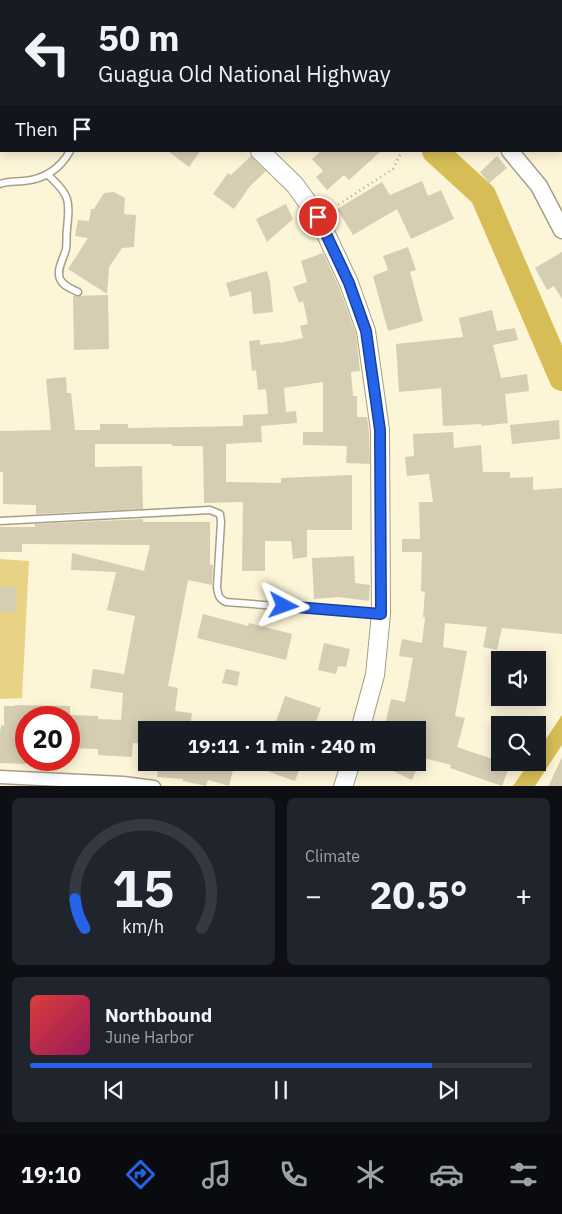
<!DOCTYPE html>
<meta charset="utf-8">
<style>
body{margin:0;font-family:"IBM Plex Sans",sans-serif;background:#20242c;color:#f1f3f6;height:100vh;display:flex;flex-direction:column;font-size:19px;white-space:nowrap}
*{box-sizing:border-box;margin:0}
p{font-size:16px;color:#9ea1a6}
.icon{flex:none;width:28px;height:28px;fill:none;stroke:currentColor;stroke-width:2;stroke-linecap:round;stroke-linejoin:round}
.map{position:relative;height:786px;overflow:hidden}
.side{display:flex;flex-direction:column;gap:12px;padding:12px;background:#0d0f14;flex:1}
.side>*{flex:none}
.top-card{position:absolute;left:0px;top:0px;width:562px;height:152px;box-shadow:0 2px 12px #0003;background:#171b24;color:#f1f3f6;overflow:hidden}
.fabs{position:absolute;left:491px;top:651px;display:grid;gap:10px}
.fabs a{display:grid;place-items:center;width:55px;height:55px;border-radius:0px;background:#171b24;box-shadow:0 2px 12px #0003;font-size:25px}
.speed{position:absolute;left:15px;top:706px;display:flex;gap:10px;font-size:25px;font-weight:700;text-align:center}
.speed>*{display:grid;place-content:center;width:65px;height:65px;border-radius:50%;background:#171b24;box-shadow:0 2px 12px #0003;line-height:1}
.speed .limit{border:8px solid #d22;background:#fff;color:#111}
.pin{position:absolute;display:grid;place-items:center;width:42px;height:42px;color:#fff;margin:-21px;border:2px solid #fff;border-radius:50%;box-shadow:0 1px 5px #0007}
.me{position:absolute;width:55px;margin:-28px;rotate:94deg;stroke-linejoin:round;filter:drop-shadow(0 0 4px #0008)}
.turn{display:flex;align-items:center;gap:18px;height:105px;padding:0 15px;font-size:22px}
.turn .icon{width:65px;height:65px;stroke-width:2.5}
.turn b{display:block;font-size:35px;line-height:42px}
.then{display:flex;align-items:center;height:48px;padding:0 15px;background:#0003;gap:10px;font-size:19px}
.big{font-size:38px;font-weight:800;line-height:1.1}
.side .widget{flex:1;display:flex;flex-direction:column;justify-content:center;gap:8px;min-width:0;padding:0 18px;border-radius:8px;background:#20242c}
.side .dial{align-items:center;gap:0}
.dial svg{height:130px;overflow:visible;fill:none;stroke:#363941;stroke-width:7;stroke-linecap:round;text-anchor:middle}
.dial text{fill:#f1f3f6;stroke:none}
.song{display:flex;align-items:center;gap:15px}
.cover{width:60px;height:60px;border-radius:8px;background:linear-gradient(135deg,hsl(0 70% 55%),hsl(330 70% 35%))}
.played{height:5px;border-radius:2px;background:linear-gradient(90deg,#2563eb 80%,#363941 80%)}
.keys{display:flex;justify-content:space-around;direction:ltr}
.heat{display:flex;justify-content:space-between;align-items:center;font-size:28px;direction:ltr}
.side .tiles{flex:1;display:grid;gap:12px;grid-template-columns:1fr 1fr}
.widget:last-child{grid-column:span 2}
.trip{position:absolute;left:138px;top:721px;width:288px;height:50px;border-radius:0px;background:#171b24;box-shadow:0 2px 12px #0003;font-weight:800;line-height:50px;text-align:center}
.dock{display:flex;height:80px;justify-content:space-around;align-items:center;background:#090b0e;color:#9ea1a6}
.dock .icon{width:35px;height:35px}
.dock .current{color:#2563eb}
.dock b{font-size:22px;color:#f1f3f6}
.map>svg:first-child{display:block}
.green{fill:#e7d383}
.water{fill:#d6bd56}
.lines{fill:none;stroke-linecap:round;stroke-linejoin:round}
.river{stroke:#d6bd56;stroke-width:26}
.building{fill:#d5ceb3}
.service-casing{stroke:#a69f85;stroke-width:9}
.minor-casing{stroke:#a69f85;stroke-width:15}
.tertiary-casing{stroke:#a69f85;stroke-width:19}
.secondary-casing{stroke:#a69f85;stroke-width:20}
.path{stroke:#aba691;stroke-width:2.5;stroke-dasharray:1 4;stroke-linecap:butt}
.service{stroke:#fff;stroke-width:6}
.minor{stroke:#fff;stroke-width:12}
.tertiary{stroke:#fff;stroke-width:16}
.secondary{stroke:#fff;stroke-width:18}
.route-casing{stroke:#184099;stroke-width:12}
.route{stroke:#2563eb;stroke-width:9}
</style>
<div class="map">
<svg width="562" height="787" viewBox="0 0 562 787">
<rect width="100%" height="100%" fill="#fcf5d8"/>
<path class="green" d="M0,559L29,561L22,698L0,699Z"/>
<path class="water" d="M562,715V745L535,786H513L529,763L538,762V751Z"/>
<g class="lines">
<path class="river" d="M257,0L258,1
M435,151L483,195L562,378"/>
</g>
<path class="building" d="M168,151H200L189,167Z
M321,151H381L349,180L344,175L327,190L316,177L323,171L312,159Z
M251,156L266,171L250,186L234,209L213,194L228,173L231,175Z
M497,156L507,168L489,183L480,172Z
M422,181L428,196L441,190L454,219L411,239L397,209L353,235L337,209L382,182L390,195Z
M114,192L125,198L124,214L136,215L134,247L122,248L109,267L107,294L68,269L88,238L75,236L78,220L89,221L91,209H94L104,193Z
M286,204L293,219L267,242L256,219Z
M408,247L416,270L410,272L423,321L388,331L373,276L388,270L383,256Z
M562,252V299L554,286L547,290L535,268Z
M323,253L339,287L356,334L360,371L351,372L353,396H357V417H367L369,431L370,464L346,463L347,446L303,445V432H323V382L284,388L286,412L296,411L297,423L261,426L262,442L226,444V482L281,483V478L352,475V530H307V557L293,559L291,541H265V571H242L243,502L204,503L203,446H172V444H95V467L142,466L143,509L36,514V505L3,504V472H0V431L51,430L46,379L66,377L67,393H71L75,430H100V424H128V428L243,426V415L268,414L266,389L258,390L256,370L252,371L249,341L260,340V345L280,342V343L303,338L300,326L308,324L303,301L299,303L293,287L307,282L301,261Z
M267,271L270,282L273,312L253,314L251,291L230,297L226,283Z
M108,295L109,349L74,350L73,296Z
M492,310L497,331L515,328L518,340L493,345L501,378L527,374L529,391L505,394L508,423L481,426V424L443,426L441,388L399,392L396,344L463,337L459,318Z
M559,420L560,439L512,444L510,425Z
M453,432L454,448L481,445L483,472H510V478L533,477V490L562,488V634L502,628L497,650L483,647L487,627L445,623L443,647L467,651L455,716L465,718L457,747L510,765L502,786L450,768L451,765L416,756V730H384L391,699L405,702L413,658L399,656L402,639L422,643L425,617H423L425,592L421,591L422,552H402V539H420L419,502H433L429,474L407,476L405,457L414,456L413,434Z
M143,519V522H210V565H213L212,585L188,580L168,686L178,688L175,711L192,713L190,730H146V744L133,743L132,757L98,755V749L69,748V718H26V764L0,763V733L1,725L4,726V706H15V705L70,706V715L98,716V719L121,720L123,693L90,688L93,669L124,674L135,616L107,610L116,572L71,570L72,553L144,571L150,545L22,544V552H0V527H35V524Z
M354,556L355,583L370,585L369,601L339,597L314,599L312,558Z
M0,586L17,587L16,613L0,612Z
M203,614L248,626L249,623L292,634L286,660L197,638Z
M324,643L350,649L346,667L338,666L336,674L318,670Z
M226,669L240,672L237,686L222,683Z
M285,696L321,708L313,730H273Z
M562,757V787H548Z
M167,762H235L229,786L208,780L206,786L183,781V779L157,777L158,766H167Z
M247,762H302L295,781L247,764Z
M374,762H420L412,780Z"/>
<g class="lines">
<defs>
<path id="service" d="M48,175C70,195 70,200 67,229C66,236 67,243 66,249C64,258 56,269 60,279C63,286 72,289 78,292
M0,184C8,181 16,182 24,181C45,179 60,169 70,151
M0,521L210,510L220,514L221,522L217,587C218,595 219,599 226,602L380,614"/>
<path id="minor" d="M478,1L480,0
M561,123H562
M0,777L123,783L154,787"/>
<path id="tertiary" d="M345,0L347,1
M510,151L539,186L562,230"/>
<path id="secondary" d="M0,5H1
M260,151L295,185L318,217L349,283L366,331L380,430L381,614L375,675L360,730
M343,787L351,762"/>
</defs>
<use href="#service" class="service-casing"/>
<use href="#minor" class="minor-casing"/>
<use href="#tertiary" class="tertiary-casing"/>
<use href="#secondary" class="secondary-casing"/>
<path class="path" d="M330,210L393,169L402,151"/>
<use href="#service" class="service"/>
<use href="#minor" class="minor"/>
<use href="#tertiary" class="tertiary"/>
<use href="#secondary" class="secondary"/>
</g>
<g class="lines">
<defs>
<path id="route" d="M284,606L381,614L380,430L366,331L349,283L318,217"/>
</defs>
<use href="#route" class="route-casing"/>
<use href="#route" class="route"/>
</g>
</svg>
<div class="fabs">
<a><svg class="icon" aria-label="sound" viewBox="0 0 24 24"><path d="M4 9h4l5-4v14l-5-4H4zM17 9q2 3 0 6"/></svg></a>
<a><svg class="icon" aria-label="search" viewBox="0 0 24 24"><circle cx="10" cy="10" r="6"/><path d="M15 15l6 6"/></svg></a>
</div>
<div class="speed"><div class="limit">20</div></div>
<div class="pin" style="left:318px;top:217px;background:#d93025"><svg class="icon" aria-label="arrive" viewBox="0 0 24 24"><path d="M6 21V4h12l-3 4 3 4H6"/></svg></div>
<svg class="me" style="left:284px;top:606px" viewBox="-20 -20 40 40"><path d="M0-17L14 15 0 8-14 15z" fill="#2563eb" stroke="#fff" stroke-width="4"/></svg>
<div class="trip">19:11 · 1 min · 240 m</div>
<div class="top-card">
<div class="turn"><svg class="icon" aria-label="left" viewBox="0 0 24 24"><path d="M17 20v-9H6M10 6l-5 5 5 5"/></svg><div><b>50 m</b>Guagua Old National Highway</div></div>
<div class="then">Then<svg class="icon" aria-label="arrive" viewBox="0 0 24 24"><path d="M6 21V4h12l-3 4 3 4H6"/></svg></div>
</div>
</div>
<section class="side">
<div class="tiles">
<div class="widget dial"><svg viewBox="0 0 100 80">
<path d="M14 69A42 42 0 1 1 86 69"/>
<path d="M14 69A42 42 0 0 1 8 51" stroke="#2563eb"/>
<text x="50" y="56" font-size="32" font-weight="700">15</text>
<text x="50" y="72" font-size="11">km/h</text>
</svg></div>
<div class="widget"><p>Climate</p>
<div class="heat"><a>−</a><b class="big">20.5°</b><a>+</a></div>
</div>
<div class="widget">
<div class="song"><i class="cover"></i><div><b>Northbound</b><p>June Harbor</p></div></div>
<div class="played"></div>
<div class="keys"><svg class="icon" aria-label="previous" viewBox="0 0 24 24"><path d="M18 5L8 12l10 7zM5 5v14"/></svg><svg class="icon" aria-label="pause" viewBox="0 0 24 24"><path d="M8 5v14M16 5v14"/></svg><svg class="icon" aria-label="next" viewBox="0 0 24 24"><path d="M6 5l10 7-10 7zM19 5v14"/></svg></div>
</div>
</div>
</section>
<nav class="dock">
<b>19:10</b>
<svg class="icon current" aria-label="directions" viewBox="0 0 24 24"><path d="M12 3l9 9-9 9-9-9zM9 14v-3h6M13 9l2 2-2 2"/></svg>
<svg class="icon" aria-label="music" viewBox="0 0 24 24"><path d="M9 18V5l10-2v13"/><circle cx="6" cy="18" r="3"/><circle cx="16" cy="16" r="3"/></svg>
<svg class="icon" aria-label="phone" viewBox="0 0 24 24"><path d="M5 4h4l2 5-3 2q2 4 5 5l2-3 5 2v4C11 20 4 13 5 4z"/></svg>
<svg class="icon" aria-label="climate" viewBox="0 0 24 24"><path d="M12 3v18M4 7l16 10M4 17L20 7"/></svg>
<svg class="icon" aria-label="car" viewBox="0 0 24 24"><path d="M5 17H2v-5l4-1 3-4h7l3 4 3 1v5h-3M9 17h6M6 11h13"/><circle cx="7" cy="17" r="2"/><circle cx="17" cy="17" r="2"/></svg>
<svg class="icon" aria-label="filters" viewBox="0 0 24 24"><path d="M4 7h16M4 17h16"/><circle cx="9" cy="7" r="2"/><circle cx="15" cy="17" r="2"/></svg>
</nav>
